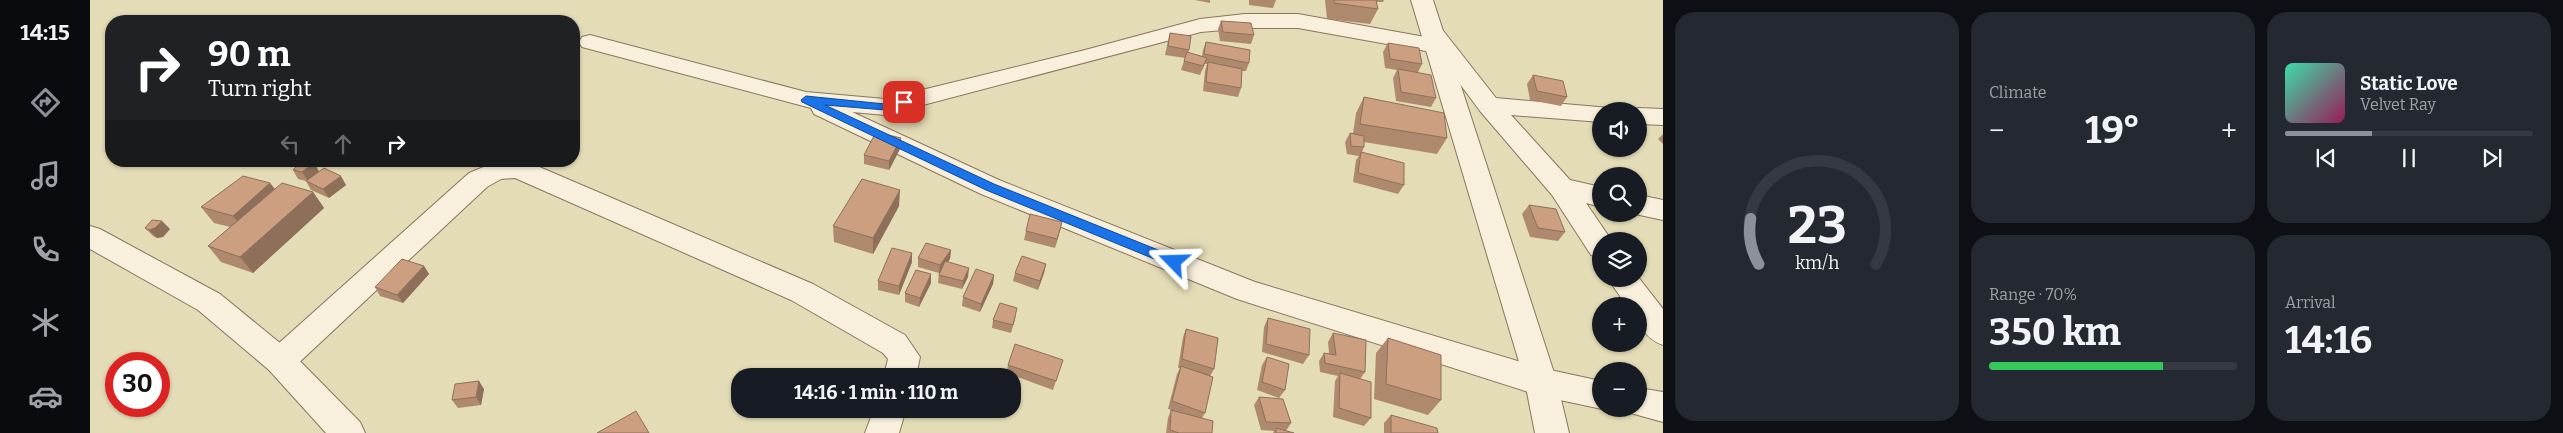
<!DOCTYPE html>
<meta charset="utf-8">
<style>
body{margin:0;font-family:Bitter,serif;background:#242831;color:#f1f3f6;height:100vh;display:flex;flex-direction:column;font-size:19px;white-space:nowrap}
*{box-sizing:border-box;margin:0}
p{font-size:16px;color:#9ea1a6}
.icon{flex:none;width:28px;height:28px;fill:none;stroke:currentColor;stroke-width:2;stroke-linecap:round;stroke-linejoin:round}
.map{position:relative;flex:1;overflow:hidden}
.drawer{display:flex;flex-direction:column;gap:12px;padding:12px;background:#0d0f14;width:900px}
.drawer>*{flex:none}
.guide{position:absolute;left:15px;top:15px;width:475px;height:152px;border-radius:20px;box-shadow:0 1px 4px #0004;background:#202124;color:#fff;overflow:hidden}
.fabs{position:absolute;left:1502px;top:102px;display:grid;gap:10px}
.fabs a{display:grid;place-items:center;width:55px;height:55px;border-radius:50%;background:#171b24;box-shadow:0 1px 4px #0004;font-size:25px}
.speed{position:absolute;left:15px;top:352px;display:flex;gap:10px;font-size:25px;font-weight:700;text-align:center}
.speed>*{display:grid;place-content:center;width:65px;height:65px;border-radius:50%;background:#171b24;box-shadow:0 1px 4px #0004;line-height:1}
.speed .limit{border:8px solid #d22;background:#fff;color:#111}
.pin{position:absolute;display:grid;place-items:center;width:42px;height:42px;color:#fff;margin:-21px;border-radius:10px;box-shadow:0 2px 8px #0006}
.me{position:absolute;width:55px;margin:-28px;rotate:292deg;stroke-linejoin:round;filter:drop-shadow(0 0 4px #0008)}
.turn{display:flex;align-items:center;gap:18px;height:105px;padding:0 20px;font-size:22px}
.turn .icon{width:65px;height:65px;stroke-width:2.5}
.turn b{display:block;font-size:35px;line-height:42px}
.lanes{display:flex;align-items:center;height:48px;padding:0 20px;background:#0003;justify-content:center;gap:25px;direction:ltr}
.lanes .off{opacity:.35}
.big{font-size:38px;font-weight:700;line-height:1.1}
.drawer .card{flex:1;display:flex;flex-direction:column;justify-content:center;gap:8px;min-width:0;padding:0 18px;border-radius:20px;background:#242831}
.drawer .dial{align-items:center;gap:0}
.dial svg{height:130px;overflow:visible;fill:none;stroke:#363941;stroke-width:7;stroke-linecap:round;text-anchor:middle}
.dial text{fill:#f1f3f6;stroke:none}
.song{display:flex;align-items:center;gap:15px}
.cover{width:60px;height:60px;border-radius:8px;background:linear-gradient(135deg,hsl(160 70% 55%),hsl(330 70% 35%))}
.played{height:5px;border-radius:2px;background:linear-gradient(90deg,#8c9099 35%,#363941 35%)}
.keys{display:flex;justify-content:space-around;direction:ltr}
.heat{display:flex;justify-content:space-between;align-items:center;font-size:28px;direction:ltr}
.charge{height:8px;border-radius:4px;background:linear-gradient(90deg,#34c759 70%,#363941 0)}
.drawer .tiles{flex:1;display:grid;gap:12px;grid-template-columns:repeat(3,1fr)}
.card:first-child{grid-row:span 2}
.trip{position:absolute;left:641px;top:368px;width:290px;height:50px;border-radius:20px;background:#171b24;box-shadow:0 1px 4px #0004;font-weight:700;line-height:50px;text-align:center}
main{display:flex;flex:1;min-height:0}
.tabs{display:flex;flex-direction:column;width:90px;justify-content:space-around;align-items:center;background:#090b0e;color:#9ea1a6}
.tabs .icon{width:35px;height:35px}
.tabs .on{color:#8c9099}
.tabs b{font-size:22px;color:#f1f3f6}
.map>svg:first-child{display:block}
.farmland{fill:#e3dcb6;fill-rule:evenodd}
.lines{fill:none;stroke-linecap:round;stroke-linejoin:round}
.minor-casing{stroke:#8a755e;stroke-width:2}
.tertiary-casing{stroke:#8a755e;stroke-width:2}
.minor{fill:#f8f0dc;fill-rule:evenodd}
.tertiary{fill:#f8f0dc;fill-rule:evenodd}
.wall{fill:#af896e}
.shaded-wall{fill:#8e6f5a}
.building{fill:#cb9f80;stroke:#8e6f5a}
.route{fill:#1a73e8;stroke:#114b97}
</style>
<main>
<nav class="tabs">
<b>14:15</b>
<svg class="icon on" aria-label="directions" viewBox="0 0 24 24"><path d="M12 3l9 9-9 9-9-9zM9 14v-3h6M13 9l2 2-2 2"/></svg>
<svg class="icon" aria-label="music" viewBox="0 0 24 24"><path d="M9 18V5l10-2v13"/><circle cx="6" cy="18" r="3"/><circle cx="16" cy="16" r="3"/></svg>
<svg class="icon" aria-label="phone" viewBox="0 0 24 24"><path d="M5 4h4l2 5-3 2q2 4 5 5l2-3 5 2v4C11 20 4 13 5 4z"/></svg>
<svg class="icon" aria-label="climate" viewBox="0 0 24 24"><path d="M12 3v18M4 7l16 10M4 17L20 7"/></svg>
<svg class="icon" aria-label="car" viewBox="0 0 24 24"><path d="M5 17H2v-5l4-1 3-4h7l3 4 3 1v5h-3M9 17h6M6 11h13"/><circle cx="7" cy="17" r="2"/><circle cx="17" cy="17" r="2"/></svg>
</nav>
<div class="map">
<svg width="1573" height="433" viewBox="0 0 1573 433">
<rect width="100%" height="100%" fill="#eee3c9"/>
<path class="farmland" d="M0,0H1573V433H0ZM21,21H484V161H21ZM1511,111H1549V149H1511ZM1511,176H1549V214H1511ZM1511,241H1549V279H1511ZM1511,306H1549V344H1511ZM26,364H69V406H26ZM1511,371H1549V409H1511ZM650,376H922V409H650Z"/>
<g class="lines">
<defs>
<path id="minor" d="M1155,14H1208L1335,37L1332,33L1335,28L1343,26L1351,28L1406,98L1520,108L1522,111H1511V122L1421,115L1480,180L1511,187V207L1496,203L1522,241H1511V258L1501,255L1462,195L1390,111L1347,53L1208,28H1155L1111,32L795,115L762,112L909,180L1165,282L1451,368L1511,381L1512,409L1451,396L1147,299L891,194L724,114L721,108L492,47L489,42L492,37L500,35L716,92L795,99L995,50L1110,19Z
M1549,108L1573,109V125L1549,124V111H1540Z
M408,161L440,163L723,284L815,335L830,357L826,376H794L798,359L793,353L701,300L425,178L411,179L397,187L201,370L190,374L179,370L174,361L179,352L379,173Z
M1549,195L1573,200V220L1545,214H1549Z
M1549,278L1573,309V345C1554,338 1549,326 1549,306H1537L1518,279Z
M1549,388L1573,392V422L1537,412L1536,409H1549Z
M784,409H816L809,433H775Z"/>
<path id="tertiary" d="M1321,0H1343L1467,382L1479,433H1445L1435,382Z
M0,226L10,229L130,294L201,352L270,422L275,433H236L179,370L108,310L0,249Z"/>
</defs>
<use href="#minor" class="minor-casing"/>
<use href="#tertiary" class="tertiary-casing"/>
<use href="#minor" class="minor"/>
<use href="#tertiary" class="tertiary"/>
</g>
<path class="wall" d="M1105,0H1120V3Z
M1159,0H1186L1183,8L1159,5Z
M1235,0H1294L1293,2H1286L1288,9L1280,24L1237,19Z
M1131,21L1164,35L1161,44L1130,41L1128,29Z
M1080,33L1099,50L1098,53L1112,56L1113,50L1116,42L1159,63L1156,71H1152L1151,88L1148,97L1113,91L1115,71L1117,64H1115L1110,75L1091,70L1095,58L1075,55L1078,41Z
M1298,43L1332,64L1328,72L1346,98L1341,107L1306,101L1303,78L1307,70L1295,68L1293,52Z
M1443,75L1477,97L1471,106L1440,100L1437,84Z
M1274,97L1357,138L1347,154L1274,142V147L1272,152L1314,185L1308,194L1263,182L1266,160L1269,156L1257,154L1255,142L1260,133L1263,134L1266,113Z
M1573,134V144L1568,139Z
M811,138V147L799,170L774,164V155Z
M224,163L229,171L256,185L239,198L221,190L216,181L208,179L203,170Z
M180,183L185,189L223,192L234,208L163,273L131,262L118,246L140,227L124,223L111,207Z
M1439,205L1475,232L1468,241L1440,237L1432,214Z
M809,206L783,254L744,242L743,226Z
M972,222L965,248L934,240L936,231Z
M55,228L80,229L73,237L67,238L63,236Z
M861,250L860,259L858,262L878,277L872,289L848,283L849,273L828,267V258Z
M822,253V262L809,295L788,290V281Z
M956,264L954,273L948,290L923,281L925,273Z
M334,266L339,274L313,303L290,296L285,287Z
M904,275L903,284L890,312L872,306L873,297Z
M841,283L829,307L815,302V293Z
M926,316L921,333L902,328L903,320Z
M1178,318L1219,355L1213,364L1172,352L1174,327Z
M1096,329L1124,369L1120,376L1115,413L1112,418L1122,433H1076L1078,418L1081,410L1078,409L1087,374L1090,368H1088L1093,337Z
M1243,333L1275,372L1270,379L1281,418L1274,426L1243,417L1245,381L1248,376L1230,372L1229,361L1234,353H1239L1238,342Z
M1298,338L1351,400L1338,415L1284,399L1286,353Z
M1177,357L1195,390L1189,398L1167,390L1172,365Z
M973,360L963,390L916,373L918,365Z
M394,389L391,405L368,408L362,400Z
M1169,397L1201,423L1196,431L1204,433H1183L1184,431L1171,430L1164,405Z
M1301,415L1348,433H1294V423Z"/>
<path class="shaded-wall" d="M811,138V147L799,170V161Z
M224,163L229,172L218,181L212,172Z
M251,176L256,185L239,198L233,189Z
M180,183L192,199L155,232L143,216Z
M810,190L809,206L783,254V238Z
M223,192L234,208L163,273L150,257Z
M72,221L80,229L73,237L67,238L59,230Z
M972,222L970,231L965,248L967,239Z
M861,250L860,259L849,273L850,265Z
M822,253V262L809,295V286Z
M956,264L954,273L948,290L950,281Z
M334,266L339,274L313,303L307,295Z
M879,268L878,277L872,289L873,281Z
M841,274V283L829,307L830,298Z
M904,275L903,284L890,312L891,304Z
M389,381L394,389L391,405L386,397Z"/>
<path class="building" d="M1244,0H1286L1288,9L1244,3Z
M1131,21L1161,23L1164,35L1133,32Z
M1080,33L1101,36L1099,50L1078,46Z
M1116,42L1160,50L1159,63L1114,54Z
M1298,43L1329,48L1332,64L1300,59Z
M1097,52L1117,58L1113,66L1094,61Z
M1118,62L1152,69L1151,88L1116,82Z
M1308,69L1341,75L1346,98L1311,92Z
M1443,75L1473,81L1477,97L1447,91Z
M1274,97L1354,113L1357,138L1270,124Z
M786,132L811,138L799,161L774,155Z
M1260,133L1274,136V147L1261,146Z
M1271,152L1314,163V185L1268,173Z
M212,161H218L224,163L212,172L203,170Z
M234,168L251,176L233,189L216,181Z
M153,176L180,183L143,216L111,207Z
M772,179L810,190L783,238L743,226Z
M192,183L223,192L150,257L118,246Z
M1439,205L1466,209L1475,232L1448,228Z
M940,214L972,222L967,239L936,231Z
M62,220L72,221L65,228L59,230L55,228Z
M836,243L861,250L850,265L828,258Z
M802,248L822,253L809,286L788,281Z
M932,256L956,264L950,281L925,273Z
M312,259L334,266L307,295L285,287Z
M855,261L879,268L873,281L849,275Z
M886,269L904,275L891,304L873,297Z
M826,270L841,274L830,298L815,293Z
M910,303L927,308L923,325L903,320Z
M1178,318L1220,329L1219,355L1176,344Z
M1096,329L1128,338L1124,369L1092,359Z
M1243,333L1276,340L1275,372L1235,363L1234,353L1246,355Z
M1298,338L1351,355V400L1296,384Z
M925,344L973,360L966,381L918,365Z
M1177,357L1199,364L1195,390L1172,382Z
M1091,366L1123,377L1115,413L1082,401Z
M1250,373L1281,382V418L1249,408Z
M389,381L386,397L362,400L365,384Z
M1169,397L1193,399L1201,423L1176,422Z
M1081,410L1123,421L1122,433H1089L1080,430Z
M546,411L559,433H507Z
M1301,415L1347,428L1348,433H1301Z
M1186,428L1204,433H1186Z"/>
<path class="route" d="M716,96L795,104L818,100V105L795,110L735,105L904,184L1088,258L1089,262L1084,266L1079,265L896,190L712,102L711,100Z"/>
</svg>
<div class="fabs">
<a><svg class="icon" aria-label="sound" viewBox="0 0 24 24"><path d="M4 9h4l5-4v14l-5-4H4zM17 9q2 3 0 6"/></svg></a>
<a><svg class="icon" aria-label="search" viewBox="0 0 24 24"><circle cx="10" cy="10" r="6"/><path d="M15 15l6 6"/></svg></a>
<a><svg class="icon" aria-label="layers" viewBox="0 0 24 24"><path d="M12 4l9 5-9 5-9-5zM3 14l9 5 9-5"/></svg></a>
<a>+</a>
<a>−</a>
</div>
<div class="speed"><div class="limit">30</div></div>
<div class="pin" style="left:814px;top:102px;background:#d93025"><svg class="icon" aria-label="arrive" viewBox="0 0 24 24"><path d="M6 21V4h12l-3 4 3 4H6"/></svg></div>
<svg class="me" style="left:1084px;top:262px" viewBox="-20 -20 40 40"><path d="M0-17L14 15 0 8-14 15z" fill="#1a73e8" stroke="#fff" stroke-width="4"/></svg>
<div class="trip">14:16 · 1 min · 110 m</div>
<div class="guide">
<div class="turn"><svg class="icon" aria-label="right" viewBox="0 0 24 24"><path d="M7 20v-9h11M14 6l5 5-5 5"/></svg><div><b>90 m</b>Turn right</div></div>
<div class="lanes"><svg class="icon off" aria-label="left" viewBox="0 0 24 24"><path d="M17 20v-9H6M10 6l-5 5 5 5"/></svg><svg class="icon off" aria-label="ahead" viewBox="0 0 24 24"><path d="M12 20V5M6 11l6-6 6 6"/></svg><svg class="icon" aria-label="right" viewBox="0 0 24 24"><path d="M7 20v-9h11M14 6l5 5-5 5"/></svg></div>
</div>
</div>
<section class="drawer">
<div class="tiles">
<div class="card dial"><svg viewBox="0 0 100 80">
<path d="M14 69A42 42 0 1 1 86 69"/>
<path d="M14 69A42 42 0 0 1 9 41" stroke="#8c9099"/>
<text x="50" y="56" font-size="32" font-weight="700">23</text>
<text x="50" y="72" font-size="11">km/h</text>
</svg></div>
<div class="card"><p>Climate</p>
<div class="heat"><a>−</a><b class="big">19°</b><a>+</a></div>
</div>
<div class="card">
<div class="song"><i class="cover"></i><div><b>Static Love</b><p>Velvet Ray</p></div></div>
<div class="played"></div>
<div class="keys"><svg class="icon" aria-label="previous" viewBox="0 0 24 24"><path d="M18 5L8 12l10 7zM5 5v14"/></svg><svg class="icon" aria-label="pause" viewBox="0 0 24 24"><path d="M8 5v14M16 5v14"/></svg><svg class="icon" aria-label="next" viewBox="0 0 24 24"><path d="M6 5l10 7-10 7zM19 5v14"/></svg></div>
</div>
<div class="card"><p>Range · 70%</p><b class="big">350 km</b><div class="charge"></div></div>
<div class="card"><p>Arrival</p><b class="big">14:16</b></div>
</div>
</section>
</main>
